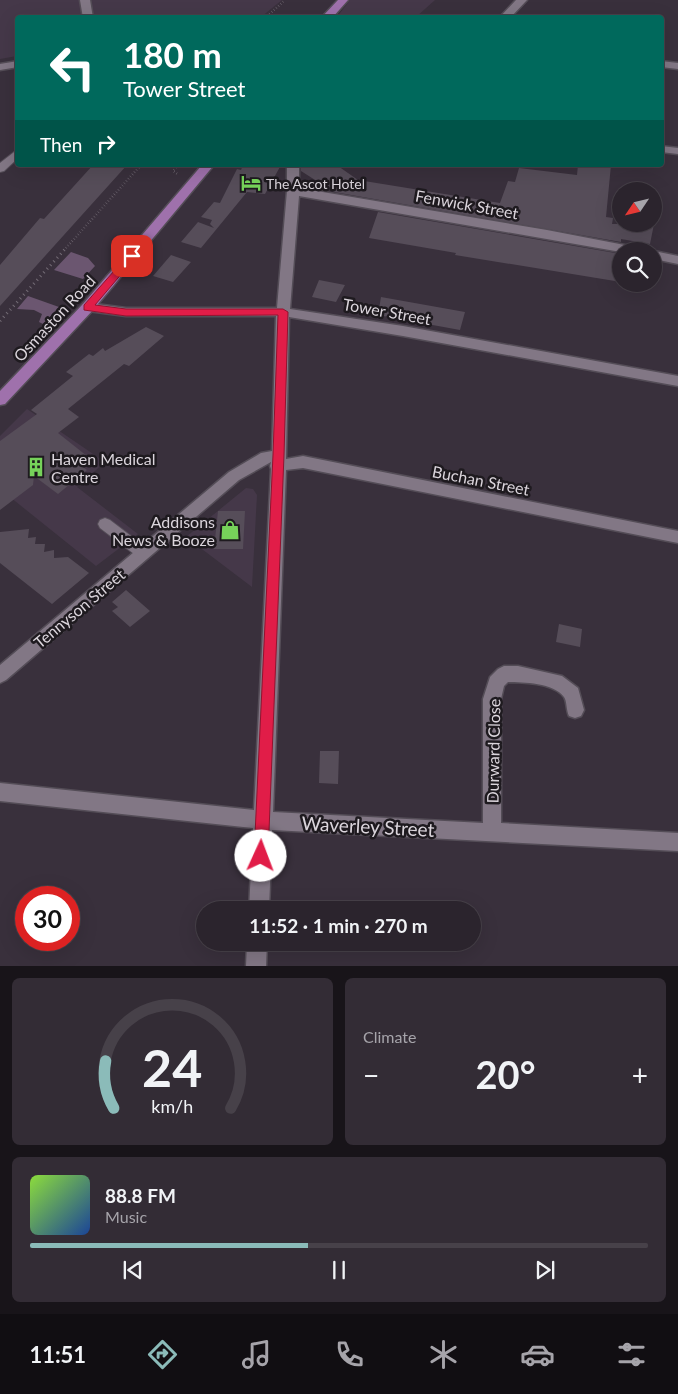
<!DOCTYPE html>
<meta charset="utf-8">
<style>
body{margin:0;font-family:Lato,sans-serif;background:#332c35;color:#f1f3f6;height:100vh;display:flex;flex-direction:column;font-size:19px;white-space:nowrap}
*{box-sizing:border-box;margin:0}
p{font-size:16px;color:#a6a4aa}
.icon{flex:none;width:28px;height:28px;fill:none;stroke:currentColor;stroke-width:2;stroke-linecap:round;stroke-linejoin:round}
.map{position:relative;height:966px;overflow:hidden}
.details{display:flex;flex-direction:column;gap:12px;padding:12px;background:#181419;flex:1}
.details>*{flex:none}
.top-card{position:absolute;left:15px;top:15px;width:649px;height:152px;border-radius:5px;box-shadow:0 5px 20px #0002,0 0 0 1px #474149;background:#00695c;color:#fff;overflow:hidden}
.needle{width:32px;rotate:235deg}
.buttons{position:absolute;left:612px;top:182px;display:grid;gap:10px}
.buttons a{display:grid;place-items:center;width:50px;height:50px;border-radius:50%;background:#2b242d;box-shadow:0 5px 20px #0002,0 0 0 1px #474149;font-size:25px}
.speed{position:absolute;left:15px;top:886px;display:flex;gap:10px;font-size:25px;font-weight:700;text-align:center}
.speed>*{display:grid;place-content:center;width:65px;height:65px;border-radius:50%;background:#2b242d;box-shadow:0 5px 20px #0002,0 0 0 1px #474149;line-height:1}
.speed .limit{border:8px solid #d22;background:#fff;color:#111}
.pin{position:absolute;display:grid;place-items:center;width:42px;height:42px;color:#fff;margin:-21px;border-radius:10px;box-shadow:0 2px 8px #0006}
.me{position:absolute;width:55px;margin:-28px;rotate:2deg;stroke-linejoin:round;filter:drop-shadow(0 0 4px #0008)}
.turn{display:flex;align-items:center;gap:18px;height:105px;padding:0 25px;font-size:22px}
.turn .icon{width:65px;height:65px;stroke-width:2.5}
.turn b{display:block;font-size:35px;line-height:42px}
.then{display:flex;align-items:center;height:48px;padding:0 25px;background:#0003;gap:10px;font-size:19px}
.big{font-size:38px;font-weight:700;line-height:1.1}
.details .card{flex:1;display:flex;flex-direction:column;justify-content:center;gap:8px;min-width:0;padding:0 18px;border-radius:8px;background:#332c35}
.details .dial{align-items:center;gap:0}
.dial svg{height:130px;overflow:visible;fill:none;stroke:#474149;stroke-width:7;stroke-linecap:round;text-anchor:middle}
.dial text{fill:#f1f3f6;stroke:none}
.song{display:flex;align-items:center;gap:15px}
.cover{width:60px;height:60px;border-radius:8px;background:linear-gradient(135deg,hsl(90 70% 55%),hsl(220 70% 35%))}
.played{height:5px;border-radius:2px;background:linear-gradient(90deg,#8bbbb9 45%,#474149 45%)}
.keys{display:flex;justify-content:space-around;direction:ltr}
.heat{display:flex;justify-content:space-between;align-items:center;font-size:28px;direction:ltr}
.details .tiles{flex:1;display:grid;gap:12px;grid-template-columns:1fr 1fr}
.card:last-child{grid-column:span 2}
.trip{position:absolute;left:196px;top:901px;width:285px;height:50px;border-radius:25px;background:#2b242d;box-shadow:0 5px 20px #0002,0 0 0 1px #474149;font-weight:700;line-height:50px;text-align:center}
.menu{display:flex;height:80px;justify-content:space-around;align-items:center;background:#110e12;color:#a6a4aa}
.menu .icon{width:35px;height:35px}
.menu .selected{color:#8bbbb9}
.menu b{font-size:22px;color:#f1f3f6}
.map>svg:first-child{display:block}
.built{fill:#453849}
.green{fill:#6b5670}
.building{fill:#564d59}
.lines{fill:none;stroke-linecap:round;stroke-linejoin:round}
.service-casing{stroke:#544d57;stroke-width:2}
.minor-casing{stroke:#544d57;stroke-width:3}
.tertiary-casing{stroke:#544d57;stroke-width:3}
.primary-casing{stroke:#544d57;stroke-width:3}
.path-far1{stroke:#746c76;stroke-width:2.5;stroke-dasharray:0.5 2.5;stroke-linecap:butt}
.path{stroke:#746c76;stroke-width:3;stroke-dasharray:1 4;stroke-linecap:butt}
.service{fill:#827785;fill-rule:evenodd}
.minor{fill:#827785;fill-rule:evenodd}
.tertiary{fill:#827785;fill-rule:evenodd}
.primary{fill:#9f71ac;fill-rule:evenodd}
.route{fill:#e11d48;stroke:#92132f}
.labels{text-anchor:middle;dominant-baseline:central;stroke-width:5;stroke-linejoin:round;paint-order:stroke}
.far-poi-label{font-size:14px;fill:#dbd5dc;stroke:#1e1a1f;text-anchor:start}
.street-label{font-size:16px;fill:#dbd5dc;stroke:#1e1a1f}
.poi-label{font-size:16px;fill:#dbd5dc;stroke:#1e1a1f;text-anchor:start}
.near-street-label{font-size:19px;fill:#dbd5dc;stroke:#1e1a1f}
</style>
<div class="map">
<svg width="678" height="967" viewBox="0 0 678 967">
<rect width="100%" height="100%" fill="#39303c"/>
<path class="built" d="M0,0H282L261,17L18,18L17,56L0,59Z
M350,0H435L416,17H337Z
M27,409L105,462L77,487L138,534L96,566L0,489V436Z
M246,488L253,489L257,495L252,587L186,537Z"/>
<path class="green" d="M71,252L88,258L95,266L83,279L54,270Z
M28,296L59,307L43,324L39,322L42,314L34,310L17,309Z"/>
<path class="building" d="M93,165H127L0,306V265L40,218L44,219Z
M243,165H281L265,194L247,192L201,248L181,242L198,222L214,228L210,224L212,220L201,217L214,202L220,203L237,169L241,170Z
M578,165H611L606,217L613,218L612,224H654L650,244L621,239V242L334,192L301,171V168L338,166L358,180L500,203L508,181L515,182L519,168L577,175Z
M378,212L621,254V282L455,255L456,253L369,238Z
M171,255L191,262L173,282L153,276Z
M319,280L345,285L336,302L312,297Z
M381,297L465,312L460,330L378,315Z
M146,327L164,336L129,366L124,364L68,409L79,417L58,433L92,460L83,467L87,470L58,494L34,476L33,485L0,510V441L37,414L31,410L73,376L66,372L89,354L93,356L103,348L105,351Z
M218,511H245L243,549H214Z
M29,529L28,538L36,537L35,544H45L44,552L54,550V558L68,557L89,573L52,604L0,563V532Z
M126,590L150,611L130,627L112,611L118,607L112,602Z
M559,624L582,629L580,647L556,642Z
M320,751H339L338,784L319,783Z"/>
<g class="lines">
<defs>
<path id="service" d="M18,149V158L4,171L0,172V163Z
M105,518L110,520L148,549L150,553L148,557L143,559L138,557L100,528L98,524L100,520Z"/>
<path id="minor" d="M80,0H90L93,18H83Z
M516,0H527L510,18H499Z
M661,61L678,63V69L661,67Z
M661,146L678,148V154L661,152Z
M287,165H299V188L547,230L635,247L641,251L621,252L299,196L290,309L403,326L678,376V386L403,336L289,317L286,459L303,456L678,531V543L303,468L286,470L273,812L483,823V699L490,677L498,669L504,666H518L562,676L578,688L584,710L581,716L575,718L569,716C566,710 567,701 564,697C554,683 523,682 508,682L504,686L501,699V823L678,833V851L272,830L269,910H249L253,828L0,801V783L254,810L271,469L270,466L271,462L239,480L6,680L0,683V665L229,472L261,453L272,451L276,316H126L88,311L83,310L81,307L83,304L88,303L126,308H277L287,191Z
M653,251H654L678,256V264L654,259Z
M247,942H267L266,967H246Z"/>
<path id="tertiary" d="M18,61V67L0,70V64Z"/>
<path id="primary" d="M338,0H348L332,18H321Z
M202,165H214L93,310L5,404L0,405V391L83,304Z"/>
</defs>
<use href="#service" class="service-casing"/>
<use href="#minor" class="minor-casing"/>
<use href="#tertiary" class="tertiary-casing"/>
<use href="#primary" class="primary-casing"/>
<path class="path-far1" d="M265,18L285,0
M178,165L173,171L179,175
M66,248L141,165"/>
<path class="path" d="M0,321L67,247"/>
<use href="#service" class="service"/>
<use href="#minor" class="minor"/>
<use href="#tertiary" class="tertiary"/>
<use href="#primary" class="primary"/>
</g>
<path class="route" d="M132,253L135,254V258L95,305L126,309H283L288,312L284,455L268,856L266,861L261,863L256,861L254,856L273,455L278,315L126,316L84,310V305L129,254Z"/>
<defs>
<symbol id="hotel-bare" viewBox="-9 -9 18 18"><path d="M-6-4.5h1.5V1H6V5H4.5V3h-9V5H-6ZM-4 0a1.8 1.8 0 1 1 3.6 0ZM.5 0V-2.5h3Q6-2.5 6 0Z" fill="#76d25a" stroke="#1e1a1f" stroke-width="2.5" paint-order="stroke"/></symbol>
<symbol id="building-bare" viewBox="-9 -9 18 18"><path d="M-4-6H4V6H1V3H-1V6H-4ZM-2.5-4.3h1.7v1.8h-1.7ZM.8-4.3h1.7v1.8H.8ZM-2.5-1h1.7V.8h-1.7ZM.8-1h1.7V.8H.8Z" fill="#76d25a" stroke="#1e1a1f" stroke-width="2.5" paint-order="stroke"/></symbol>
<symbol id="shop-bare" viewBox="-9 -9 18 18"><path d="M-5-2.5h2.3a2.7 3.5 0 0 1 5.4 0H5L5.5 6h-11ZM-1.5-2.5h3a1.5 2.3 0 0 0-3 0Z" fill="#76d25a" stroke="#1e1a1f" stroke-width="2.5" paint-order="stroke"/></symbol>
</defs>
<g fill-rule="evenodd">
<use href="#hotel-bare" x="237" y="169" width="28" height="28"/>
<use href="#building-bare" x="22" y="453" width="28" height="28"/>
<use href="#shop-bare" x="216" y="516" width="28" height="28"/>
</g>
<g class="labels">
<g class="far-poi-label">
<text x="266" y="183">The Ascot Hotel</text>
</g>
<g class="street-label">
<text transform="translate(467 204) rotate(10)">Fenwick Street</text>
<text transform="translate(387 311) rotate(10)">Tower Street</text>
<text transform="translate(54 318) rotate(-47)">Osmaston Road</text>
<text transform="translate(481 480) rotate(11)">Buchan Street</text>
<text transform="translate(79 608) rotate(-40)">Tennyson Street</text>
<text transform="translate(493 751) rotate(-89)">Durward Close</text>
</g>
<g class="poi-label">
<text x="51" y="458">Haven Medical<tspan x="51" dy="18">Centre</tspan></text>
<text x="215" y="521" text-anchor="end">Addisons<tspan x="215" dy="18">News &amp; Booze</tspan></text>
</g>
<g class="near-street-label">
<text transform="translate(368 826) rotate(3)">Waverley Street</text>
</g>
</g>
</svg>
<div class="buttons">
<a><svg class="needle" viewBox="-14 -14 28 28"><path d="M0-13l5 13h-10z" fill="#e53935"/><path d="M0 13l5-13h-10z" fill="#a6a4aa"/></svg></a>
<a><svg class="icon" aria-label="search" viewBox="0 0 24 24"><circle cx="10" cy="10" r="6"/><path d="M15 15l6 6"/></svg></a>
</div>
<div class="speed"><div class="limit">30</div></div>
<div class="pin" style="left:132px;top:256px;background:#d93025"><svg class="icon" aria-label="arrive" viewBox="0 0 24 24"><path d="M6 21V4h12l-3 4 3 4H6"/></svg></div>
<svg class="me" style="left:261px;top:856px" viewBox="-20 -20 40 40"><circle r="19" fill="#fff"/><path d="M0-13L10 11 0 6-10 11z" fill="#e11d48"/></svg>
<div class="trip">11:52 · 1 min · 270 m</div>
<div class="top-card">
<div class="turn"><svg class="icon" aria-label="left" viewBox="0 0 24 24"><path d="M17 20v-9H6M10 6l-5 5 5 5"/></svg><div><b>180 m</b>Tower Street</div></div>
<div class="then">Then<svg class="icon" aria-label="right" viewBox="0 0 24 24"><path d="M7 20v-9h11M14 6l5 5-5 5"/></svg></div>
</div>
</div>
<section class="details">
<div class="tiles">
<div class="card dial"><svg viewBox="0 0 100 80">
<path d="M14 69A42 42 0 1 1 86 69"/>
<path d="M14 69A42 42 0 0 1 9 40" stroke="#8bbbb9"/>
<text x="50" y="56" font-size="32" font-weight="700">24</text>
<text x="50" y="72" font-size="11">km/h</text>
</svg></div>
<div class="card"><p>Climate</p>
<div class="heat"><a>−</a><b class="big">20°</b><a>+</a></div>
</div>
<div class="card">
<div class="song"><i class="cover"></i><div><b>88.8 FM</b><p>Music</p></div></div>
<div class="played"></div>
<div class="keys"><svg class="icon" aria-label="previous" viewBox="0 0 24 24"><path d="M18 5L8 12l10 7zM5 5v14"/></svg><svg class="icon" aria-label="pause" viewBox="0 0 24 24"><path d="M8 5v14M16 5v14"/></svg><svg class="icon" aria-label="next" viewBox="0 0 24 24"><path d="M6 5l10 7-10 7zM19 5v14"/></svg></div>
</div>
</div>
</section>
<nav class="menu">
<b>11:51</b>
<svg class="icon selected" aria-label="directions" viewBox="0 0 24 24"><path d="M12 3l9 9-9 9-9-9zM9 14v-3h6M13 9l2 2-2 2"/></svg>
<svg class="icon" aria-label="music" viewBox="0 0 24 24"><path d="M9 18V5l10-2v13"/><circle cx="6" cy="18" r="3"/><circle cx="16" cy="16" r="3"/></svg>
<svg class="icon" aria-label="phone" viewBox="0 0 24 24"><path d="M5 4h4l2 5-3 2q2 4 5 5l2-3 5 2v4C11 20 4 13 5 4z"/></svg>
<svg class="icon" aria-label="climate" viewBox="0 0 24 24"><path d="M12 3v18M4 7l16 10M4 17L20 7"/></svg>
<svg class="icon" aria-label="car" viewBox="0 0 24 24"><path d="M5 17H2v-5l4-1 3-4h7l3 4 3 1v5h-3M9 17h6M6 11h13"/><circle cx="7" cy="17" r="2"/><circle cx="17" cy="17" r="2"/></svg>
<svg class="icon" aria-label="filters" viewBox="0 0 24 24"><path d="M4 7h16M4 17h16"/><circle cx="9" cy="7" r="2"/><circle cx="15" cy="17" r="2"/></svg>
</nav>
